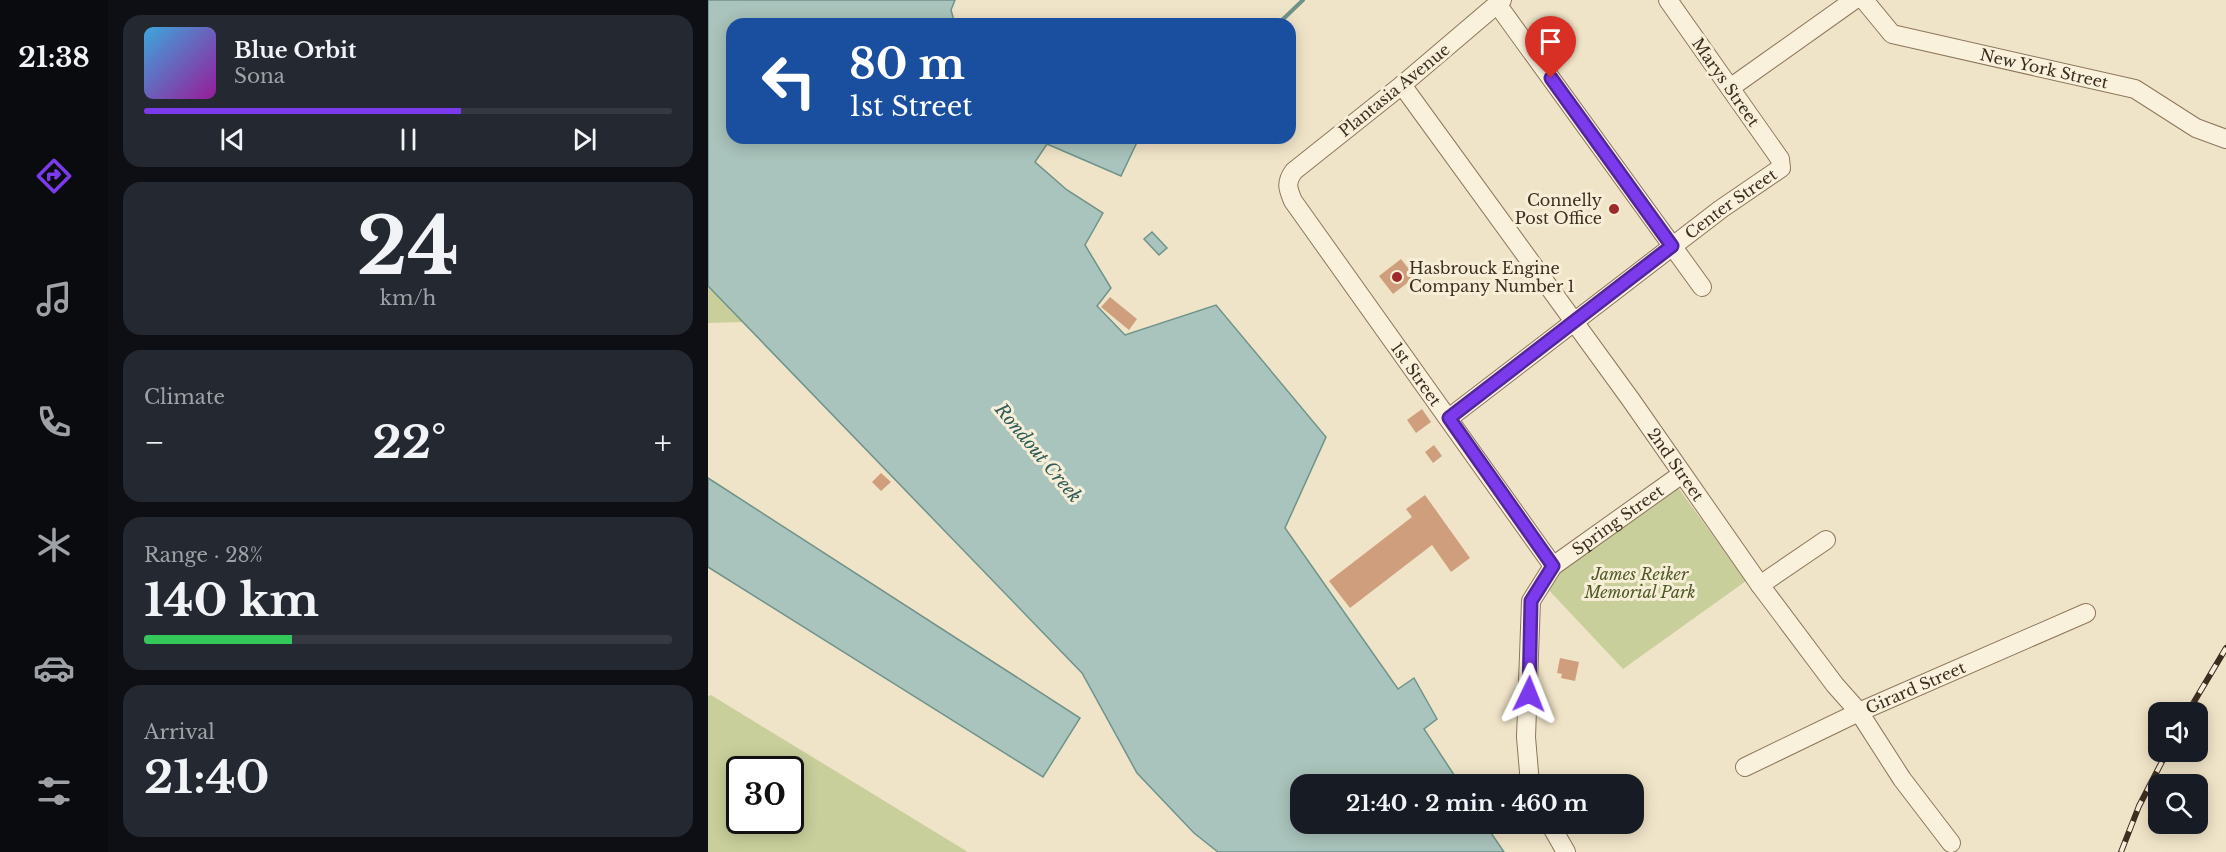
<!DOCTYPE html>
<meta charset="utf-8">
<style>
body{margin:0;font-family:"Libre Baskerville",serif;background:#242831;color:#f1f3f6;height:100vh;display:flex;flex-direction:column;font-size:22px;white-space:nowrap}
*{box-sizing:border-box;margin:0}
p{font-size:20px;color:#9ea1a6}
.icon{flex:none;width:33px;height:33px;fill:none;stroke:currentColor;stroke-width:2;stroke-linecap:round;stroke-linejoin:round}
.map{position:relative;flex:1;overflow:hidden}
.side{display:flex;flex-direction:column;gap:15px;padding:15px;background:#0d0f14;width:600px}
.side>*{flex:none}
.banner{position:absolute;left:18px;top:18px;width:570px;height:126px;border-radius:18px;box-shadow:0 3px 15px #0003;background:#1a4fa0;color:#fff;overflow:hidden}
.controls{position:absolute;left:1440px;top:702px;display:grid;gap:12px}
.controls a{display:grid;place-items:center;width:60px;height:60px;border-radius:12px;background:#171b24;box-shadow:0 3px 15px #0003;font-size:30px}
.speed{position:absolute;left:18px;top:756px;display:flex;gap:12px;font-size:30px;font-weight:700;text-align:center}
.speed>*{display:grid;place-content:center;width:78px;height:78px;border-radius:50%;background:#171b24;box-shadow:0 3px 15px #0003;line-height:1}
.speed .limit{border:3px solid #111;border-radius:9px;background:#fff;color:#111}
.pin{position:absolute;display:grid;place-items:center;width:51px;height:51px;color:#fff;margin:-62px -26px;border-radius:50% 50% 50% 0;rotate:-45deg;box-shadow:0 0 6px #0007}
.pin .icon{rotate:45deg}
.me{position:absolute;width:66px;margin:-33px;rotate:2deg;stroke-linejoin:round;filter:drop-shadow(0 0 4px #0008)}
.turn{display:flex;align-items:center;gap:21px;height:126px;padding:0 24px;font-size:27px}
.turn .icon{width:78px;height:78px;stroke-width:2.5}
.turn b{display:block;font-size:42px;line-height:51px}
.big{font-size:45px;font-weight:800;line-height:1.1}
.side .widget{flex:1;display:flex;flex-direction:column;justify-content:center;gap:9px;min-width:0;padding:0 21px;border-radius:18px;background:#242831}
.side .dial{align-items:center;gap:0}
.dial b{font-size:78px;line-height:1}
.song{display:flex;align-items:center;gap:18px}
.cover{width:72px;height:72px;border-radius:9px;background:linear-gradient(135deg,hsl(200 70% 55%),hsl(300 70% 35%))}
.played{height:6px;border-radius:3px;background:linear-gradient(90deg,#7c3aed 60%,#363941 60%)}
.keys{display:flex;justify-content:space-around;direction:ltr}
.heat{display:flex;justify-content:space-between;align-items:center;font-size:33px;direction:ltr}
.charge{height:9px;border-radius:4px;background:linear-gradient(90deg,#34c759 28%,#363941 0)}
.trip{position:absolute;left:582px;top:774px;width:354px;height:60px;border-radius:18px;background:#171b24;box-shadow:0 3px 15px #0003;font-weight:800;line-height:60px;text-align:center}
main{display:flex;flex:1;min-height:0}
.dock{display:flex;flex-direction:column;width:108px;justify-content:space-around;align-items:center;background:#090b0e;color:#9ea1a6}
.dock .icon{width:42px;height:42px}
.dock .current{color:#7c3aed}
.dock b{font-size:27px;color:#f1f3f6}
.map>svg:first-child{display:block}
.green{fill:#c9cf9b;fill-rule:evenodd}
.water{fill:#a9c4bc;stroke:#6f938a;stroke-width:1.5}
.lines{fill:none;stroke-linecap:round;stroke-linejoin:round}
.stream{stroke:#6f938a;stroke-width:4}
.building{fill:#cf9f7d}
.minor-casing{stroke:#8d765c;stroke-width:20}
.minor{stroke:#faf1dc;stroke-width:18}
.rail-casing{stroke:#3d2e20;stroke-width:6}
.rail{stroke:#f7eed8;stroke-width:4;stroke-dasharray:11;stroke-linecap:butt}
.route-casing{stroke:#51269a;stroke-width:15}
.route{stroke:#7c3aed;stroke-width:10}
.poi-dot{fill:#9e2a2b;stroke:#f7eed8;stroke-width:2}
.labels{text-anchor:middle;dominant-baseline:central;stroke-width:6;stroke-linejoin:round;paint-order:stroke}
.street-label{font-size:16px;fill:#3d2e20;stroke:#f7eed8}
.poi-label{font-size:16px;fill:#3d2e20;stroke:#f7eed8;text-anchor:end}
.park-label{font-size:16px;font-style:italic;fill:#4d5a26;stroke:#f7eed8}
.water-label{font-size:18px;font-style:italic;fill:#2f5d5a;stroke:#f7eed8}
</style>
<main>
<nav class="dock">
<b>21:38</b>
<svg class="icon current" aria-label="directions" viewBox="0 0 24 24"><path d="M12 3l9 9-9 9-9-9zM9 14v-3h6M13 9l2 2-2 2"/></svg>
<svg class="icon" aria-label="music" viewBox="0 0 24 24"><path d="M9 18V5l10-2v13"/><circle cx="6" cy="18" r="3"/><circle cx="16" cy="16" r="3"/></svg>
<svg class="icon" aria-label="phone" viewBox="0 0 24 24"><path d="M5 4h4l2 5-3 2q2 4 5 5l2-3 5 2v4C11 20 4 13 5 4z"/></svg>
<svg class="icon" aria-label="climate" viewBox="0 0 24 24"><path d="M12 3v18M4 7l16 10M4 17L20 7"/></svg>
<svg class="icon" aria-label="car" viewBox="0 0 24 24"><path d="M5 17H2v-5l4-1 3-4h7l3 4 3 1v5h-3M9 17h6M6 11h13"/><circle cx="7" cy="17" r="2"/><circle cx="17" cy="17" r="2"/></svg>
<svg class="icon" aria-label="filters" viewBox="0 0 24 24"><path d="M4 7h16M4 17h16"/><circle cx="9" cy="7" r="2"/><circle cx="15" cy="17" r="2"/></svg>
</nav>
<section class="side">
<div class="widget">
<div class="song"><i class="cover"></i><div><b>Blue Orbit</b><p>Sona</p></div></div>
<div class="played"></div>
<div class="keys"><svg class="icon" aria-label="previous" viewBox="0 0 24 24"><path d="M18 5L8 12l10 7zM5 5v14"/></svg><svg class="icon" aria-label="pause" viewBox="0 0 24 24"><path d="M8 5v14M16 5v14"/></svg><svg class="icon" aria-label="next" viewBox="0 0 24 24"><path d="M6 5l10 7-10 7zM19 5v14"/></svg></div>
</div>
<div class="widget dial"><b>24</b><p>km/h</p></div>
<div class="widget"><p>Climate</p>
<div class="heat"><a>−</a><b class="big">22°</b><a>+</a></div>
</div>
<div class="widget"><p>Range · 28%</p><b class="big">140 km</b><div class="charge"></div></div>
<div class="widget"><p>Arrival</p><b class="big">21:40</b></div>
</section>
<div class="map">
<svg width="1518" height="852" viewBox="0 0 1518 852">
<rect width="100%" height="100%" fill="#f0e4c8"/>
<path class="green" d="M0,286L35,322L0,323Z
M969,486L1038,581L915,669L837,586L851,566Z
M3,695L260,852H0V696ZM32,770H82V820H32Z"/>
<path class="water" d="M0,0H247L243,10L247,24H24V138H431L413,176L339,144L327,162L359,190L395,213L377,245L403,288L389,306L417,335L508,305L618,437L577,528L690,689L706,678L729,719L716,729L752,784H592V824H777L796,852H510L486,833L429,773L374,673L0,286Z
M444,232L459,248L451,255L436,239Z
M0,478L372,718L335,777L0,567Z"/>
<g class="lines">
<path class="stream" d="M570,24L595,0"/>
</g>
<path class="building" d="M693,259L707,277L685,294L671,276Z
M402,297L429,319L421,330L393,307Z
M714,409L723,422L708,433L699,420Z
M726,445L734,456L725,463L717,452Z
M173,473L183,482L173,491L164,482Z
M717,495L762,558L743,572L724,545L642,608L621,581L704,517L698,509Z
M852,658L871,662L867,681L853,678L854,674L849,673Z"/>
<g class="lines">
<defs>
<g id="minor">
<path id="s1" d="M794,0L694,85L586,171C577,183 580,189 585,201L845,566"/>
<path id="s2" d="M1156,0L1184,34L1427,89L1488,128L1518,139"/>
<path d="M789,4L994,287"/>
<path id="s3" d="M694,85L923,400L1052,585L1127,685L1151,712L1194,779L1243,843"/>
<path d="M1022,88L1146,0"/>
<path id="s4" d="M741,418L1013,209L1073,168L1072,159L960,0"/>
<path d="M1052,585L1118,540"/>
<path id="s5" d="M1037,767L1151,712L1378,613"/>
<path id="s6" d="M822,784L818,737L823,601L845,566L974,474"/>
<path d="M842,824L858,852"/>
</g>
</defs>
<use href="#minor" class="minor-casing"/>
<use href="#minor" class="minor"/>
<defs>
<path id="rail" d="M1480,712L1518,648
M1413,852L1431,806L1459,752"/>
</defs>
<use href="#rail" class="rail-casing"/>
<use href="#rail" class="rail"/>
</g>
<g class="lines">
<defs>
<path id="route" d="M821,694L823,601L845,566L741,418L964,246L843,78"/>
</defs>
<use href="#route" class="route-casing"/>
<use href="#route" class="route"/>
</g>
<g class="poi-dot">
<circle cx="906" cy="209" r="6"/>
<circle cx="689" cy="277" r="6"/>
</g>
<g class="labels">
<g class="street-label">
<text stroke="none"><textPath href="#s2" startOffset="200">New York Street</textPath></text>
<text transform="translate(1018 82) rotate(55)">Marys Street</text>
<text transform="translate(686 90) rotate(-39)">Plantasia Avenue</text>
<text stroke="none"><textPath href="#s4" startOffset="354">Center Street</textPath></text>
<text stroke="none"><textPath href="#s1" startOffset="514">1st Street</textPath></text>
<text stroke="none"><textPath href="#s3" startOffset="468">2nd Street</textPath></text>
<text stroke="none"><textPath href="#s6" startOffset="304">Spring Street</textPath></text>
<text stroke="none"><textPath href="#s5" startOffset="188">Girard Street</textPath></text>
</g>
<g class="poi-label">
<text x="894" y="200">Connelly<tspan x="894" dy="18">Post Office</tspan></text>
<text x="701" y="268" text-anchor="start">Hasbrouck Engine<tspan x="701" dy="18">Company Number 1</tspan></text>
</g>
<g class="park-label">
<text x="932" y="574">James Reiker<tspan x="932" dy="18">Memorial Park</tspan></text>
</g>
<g class="water-label">
<text transform="translate(330 453) rotate(50)">Rondout Creek</text>
</g>
</g>
</svg>
<div class="controls">
<a><svg class="icon" aria-label="sound" viewBox="0 0 24 24"><path d="M4 9h4l5-4v14l-5-4H4zM17 9q2 3 0 6"/></svg></a>
<a><svg class="icon" aria-label="search" viewBox="0 0 24 24"><circle cx="10" cy="10" r="6"/><path d="M15 15l6 6"/></svg></a>
</div>
<div class="speed"><div class="limit">30</div></div>
<div class="pin" style="left:843px;top:78px;background:#d93025"><svg class="icon" aria-label="arrive" viewBox="0 0 24 24"><path d="M6 21V4h12l-3 4 3 4H6"/></svg></div>
<svg class="me" style="left:821px;top:694px" viewBox="-20 -20 40 40"><path d="M0-17L14 15 0 8-14 15z" fill="#7c3aed" stroke="#fff" stroke-width="4"/></svg>
<div class="trip">21:40 · 2 min · 460 m</div>
<div class="banner">
<div class="turn"><svg class="icon" aria-label="left" viewBox="0 0 24 24"><path d="M17 20v-9H6M10 6l-5 5 5 5"/></svg><div><b>80 m</b>1st Street</div></div>
</div>
</div>
</main>
